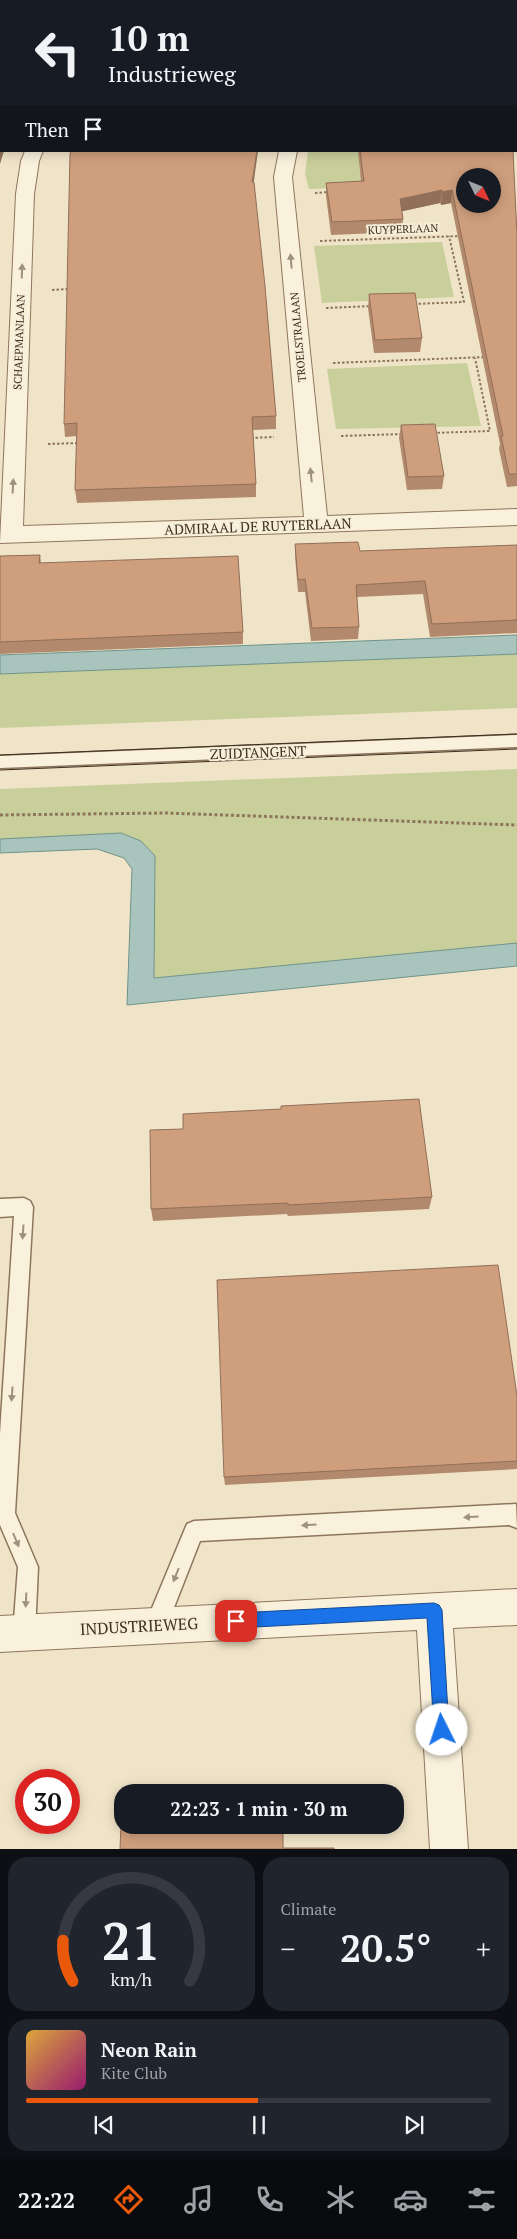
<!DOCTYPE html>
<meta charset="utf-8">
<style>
body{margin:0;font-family:"PT Serif",serif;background:#20242c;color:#f1f3f6;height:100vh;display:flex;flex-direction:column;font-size:19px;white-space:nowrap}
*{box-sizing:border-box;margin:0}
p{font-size:16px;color:#9ea1a6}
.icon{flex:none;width:28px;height:28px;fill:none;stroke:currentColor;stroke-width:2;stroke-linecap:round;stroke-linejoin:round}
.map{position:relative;height:1849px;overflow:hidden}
.side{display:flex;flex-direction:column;gap:8px;padding:8px;background:#0d0f14;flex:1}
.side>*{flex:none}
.guide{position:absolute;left:0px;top:0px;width:518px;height:152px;box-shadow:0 2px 12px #0003;background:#171b24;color:#f1f3f6;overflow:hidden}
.needle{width:32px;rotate:133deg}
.controls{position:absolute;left:456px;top:168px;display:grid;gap:10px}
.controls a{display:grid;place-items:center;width:45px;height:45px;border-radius:50%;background:#171b24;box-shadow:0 2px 12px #0003;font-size:25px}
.speed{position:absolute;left:15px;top:1769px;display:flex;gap:10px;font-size:25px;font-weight:700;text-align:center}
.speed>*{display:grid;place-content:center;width:65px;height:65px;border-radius:50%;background:#171b24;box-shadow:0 2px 12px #0003;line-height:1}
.speed .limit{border:8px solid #d22;background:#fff;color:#111}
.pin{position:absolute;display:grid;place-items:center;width:42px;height:42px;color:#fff;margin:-21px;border-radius:10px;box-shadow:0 2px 8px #0006}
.me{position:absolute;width:55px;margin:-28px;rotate:356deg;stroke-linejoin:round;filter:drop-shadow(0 0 4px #0008)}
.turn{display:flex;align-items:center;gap:18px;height:105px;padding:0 25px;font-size:22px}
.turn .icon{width:65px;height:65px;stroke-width:2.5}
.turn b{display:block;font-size:35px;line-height:42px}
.then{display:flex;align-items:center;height:48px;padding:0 25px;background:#0003;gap:10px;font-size:19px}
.big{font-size:38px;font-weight:800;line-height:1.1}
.side .tile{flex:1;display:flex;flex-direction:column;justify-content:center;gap:8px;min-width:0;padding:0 18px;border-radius:20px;background:#20242c}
.side .dial{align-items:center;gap:0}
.dial svg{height:130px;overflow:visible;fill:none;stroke:#363941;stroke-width:7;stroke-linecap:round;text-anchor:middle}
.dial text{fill:#f1f3f6;stroke:none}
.song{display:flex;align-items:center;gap:15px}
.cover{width:60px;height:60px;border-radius:8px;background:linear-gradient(135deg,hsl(40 70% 55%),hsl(320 70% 35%))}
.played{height:5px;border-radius:2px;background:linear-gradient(90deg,#ea580c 50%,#363941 50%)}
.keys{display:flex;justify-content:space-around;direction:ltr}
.heat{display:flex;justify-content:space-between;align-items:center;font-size:28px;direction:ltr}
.side .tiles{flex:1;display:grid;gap:8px;grid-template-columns:1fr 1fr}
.tile:last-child{grid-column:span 2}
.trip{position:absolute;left:114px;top:1784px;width:290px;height:50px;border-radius:20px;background:#171b24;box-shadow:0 2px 12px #0003;font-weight:800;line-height:50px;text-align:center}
.dock{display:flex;height:80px;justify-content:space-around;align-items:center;background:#090b0e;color:#9ea1a6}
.dock .icon{width:35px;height:35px}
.dock .active{color:#ea580c}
.dock b{font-size:22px;color:#f1f3f6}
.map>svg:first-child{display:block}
.green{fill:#c9cf9b}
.water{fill:#a9c4bc;stroke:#6f938a}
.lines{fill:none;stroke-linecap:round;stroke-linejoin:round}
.lane-casing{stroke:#8d765c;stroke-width:3}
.street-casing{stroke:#8d765c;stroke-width:2}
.path-far1{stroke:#8d765c;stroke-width:2;stroke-dasharray:2.5 2;stroke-linecap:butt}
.path{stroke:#8d765c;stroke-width:3;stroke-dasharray:3 2.5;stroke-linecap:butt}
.lane{fill:#faf1dc;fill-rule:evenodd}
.street{fill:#faf1dc;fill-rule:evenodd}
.tram{stroke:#3d2e20;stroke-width:1}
.wall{fill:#b2896c}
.shaded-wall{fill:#916f58}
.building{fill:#cf9f7d;stroke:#916f58;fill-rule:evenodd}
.oneway{fill:#9c907e}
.route{fill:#1a73e8;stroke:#114b97}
.labels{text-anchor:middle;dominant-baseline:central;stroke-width:4;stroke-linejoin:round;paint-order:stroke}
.far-street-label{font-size:11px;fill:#3d2e20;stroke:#f7eed8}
.street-label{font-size:14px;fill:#3d2e20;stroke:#f7eed8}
.near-street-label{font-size:16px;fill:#3d2e20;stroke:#f7eed8}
</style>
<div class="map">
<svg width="517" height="1849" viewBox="0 0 517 1849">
<rect width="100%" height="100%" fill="#f0e4c8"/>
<path class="green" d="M308,151H436L437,186L309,189L305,174Z
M442,242L454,297L322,303L314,246Z
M467,363L481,426L336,429L327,369Z
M517,654V708L0,728V674Z
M517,769V943L154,978L155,856L141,841L121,833L0,839V789Z"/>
<path class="water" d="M517,635V654L0,674V655Z
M121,833L141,841L155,856L154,978L517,943V966L127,1005L132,869L124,858L97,849L0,853V839Z"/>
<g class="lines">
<defs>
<path id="lane" d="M517,735V747L0,768V756Z
M24,1198L30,1201L33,1207L15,1513L38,1567L35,1633L32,1641L24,1644L16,1641L13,1633L18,1567L0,1525V1434L14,1216L0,1217V1199Z
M516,1504L517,1528L509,1525L200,1541L164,1633L156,1636L148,1633L145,1625L187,1524L194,1521Z"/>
<path id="street" d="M516,89H517V99H516Z
M25,151H43L39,161L34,194L23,526L304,517L274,177L279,151H297L292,177L327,516L517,509V525L0,543L16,194L21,161Z
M517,1589V1625L453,1628L468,1849H430L417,1630L0,1652V1616Z"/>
</defs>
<use href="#lane" class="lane-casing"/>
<use href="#street" class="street-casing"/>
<path class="path-far1" d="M315,193L329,192
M320,241L461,236
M52,290L69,289
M414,304L464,302L449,236
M326,308L372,306
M333,363L486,357
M433,433L490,431L475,358
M341,436L402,434
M251,438L274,437
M48,444L80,443"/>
<path class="path" d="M0,815L165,813L517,825"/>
<use href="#lane" class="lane"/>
<use href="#street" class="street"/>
<path class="tram" d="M0,755L517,734
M0,770L517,749"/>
</g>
<path class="wall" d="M358,151H513L517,234V486L507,487L499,449L500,444L451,203L441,205L440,203L402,211L403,219L402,232L331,235L326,196V183L361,181Z
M254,183L276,416V429L253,430L256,484V497L77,503L75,490L77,436L65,437L64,424Z
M369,294L422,338L420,352L374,353L368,308Z
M401,425L444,476L442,489L407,490L399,438Z
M295,544L360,551L517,545V633L430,637L423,594L357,597L359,627L358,639L311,641L305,592H298L295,556Z
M40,555L41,563L243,632V644L0,654V556Z
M150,1130L432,1197L429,1209L288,1216L287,1214L153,1221L151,1209Z
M517,1396V1469L225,1485L224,1477Z"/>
<path class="shaded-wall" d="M1,141V151H4L0,164V145Z
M257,151H258L252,195V182Z
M442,190L440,203L399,212L400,199Z
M452,190L451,203L441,205L442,192Z"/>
<path class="building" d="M0,0H512V1H1V141L0,145V63L1,62L0,55Z
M71,151H257L252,182H254L265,286L276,416L252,417L256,484L75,490L77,423L64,424L70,154Z
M360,151H513L517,234V474H509L501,436H503L452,190L442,192V190L400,199L403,219L332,222L326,183L364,181ZM465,176H492V204H465Z
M415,293L422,338L375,340L369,294Z
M435,424L444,476L408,477L401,425Z
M358,542L360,551L517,545V620L432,624L425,581L356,585L359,627L312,628L305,579L298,580L295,544Z
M40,555L39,563L238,556L243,632L0,642V556Z
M419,1099L432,1197L288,1205V1203L151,1209L150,1130L183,1129V1114L281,1109V1106Z
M498,1265L517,1396V1461L224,1477L217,1280Z
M122,1823V1825H283V1848H334V1849H120L121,1825Z"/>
<defs><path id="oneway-solid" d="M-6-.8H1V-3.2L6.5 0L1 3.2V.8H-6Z" transform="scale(1.25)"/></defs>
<g class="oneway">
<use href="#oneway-solid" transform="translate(291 261) rotate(-95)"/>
<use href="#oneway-solid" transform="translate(22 271) rotate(-88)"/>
<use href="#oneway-solid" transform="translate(311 475) rotate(-96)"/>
<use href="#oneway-solid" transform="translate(13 486) rotate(-87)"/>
<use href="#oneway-solid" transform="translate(23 1232) rotate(94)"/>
<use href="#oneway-solid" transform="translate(12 1394) rotate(94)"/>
<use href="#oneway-solid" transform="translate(471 1517) rotate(177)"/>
<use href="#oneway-solid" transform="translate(309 1525) rotate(177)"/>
<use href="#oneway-solid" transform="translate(16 1540) rotate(67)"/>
<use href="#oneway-solid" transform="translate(176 1575) rotate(112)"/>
<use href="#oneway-solid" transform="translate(26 1600) rotate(93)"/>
</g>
<path class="route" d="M434,1603L439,1605L442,1610L449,1730L447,1735L442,1737L436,1735L434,1730L427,1618L236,1628L230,1626L228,1621L230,1616L236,1613Z"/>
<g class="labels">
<g class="far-street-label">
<text transform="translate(403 229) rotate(-2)">KUYPERLAAN</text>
<text transform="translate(298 337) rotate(-95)">TROELSTRALAAN</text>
<text transform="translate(19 342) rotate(-88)">SCHAEPMANLAAN</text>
</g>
<g class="street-label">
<text transform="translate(258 526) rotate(-2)">ADMIRAAL DE RUYTERLAAN</text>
<text transform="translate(258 752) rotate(-2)">ZUIDTANGENT</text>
</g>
<g class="near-street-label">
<text transform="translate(139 1626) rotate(-3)">INDUSTRIEWEG</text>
</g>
</g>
</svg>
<div class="controls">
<a><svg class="needle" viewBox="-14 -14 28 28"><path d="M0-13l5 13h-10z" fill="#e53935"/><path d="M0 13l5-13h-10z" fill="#9ea1a6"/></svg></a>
</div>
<div class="speed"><div class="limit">30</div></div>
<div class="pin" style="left:236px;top:1621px;background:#d93025"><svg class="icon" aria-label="arrive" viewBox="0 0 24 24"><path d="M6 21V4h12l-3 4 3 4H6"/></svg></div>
<svg class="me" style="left:442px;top:1730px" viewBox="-20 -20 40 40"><circle r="19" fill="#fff"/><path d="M0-13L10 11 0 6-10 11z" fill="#1a73e8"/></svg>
<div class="trip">22:23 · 1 min · 30 m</div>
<div class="guide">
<div class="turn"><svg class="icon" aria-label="left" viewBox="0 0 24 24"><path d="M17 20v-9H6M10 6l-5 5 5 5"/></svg><div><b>10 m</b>Industrieweg</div></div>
<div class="then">Then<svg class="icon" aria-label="arrive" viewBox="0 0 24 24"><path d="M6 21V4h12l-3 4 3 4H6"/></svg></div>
</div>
</div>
<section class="side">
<div class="tiles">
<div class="tile dial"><svg viewBox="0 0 100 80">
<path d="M14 69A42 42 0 1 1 86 69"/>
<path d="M14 69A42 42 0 0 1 8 44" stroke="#ea580c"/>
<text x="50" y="56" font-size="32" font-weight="700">21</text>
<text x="50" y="72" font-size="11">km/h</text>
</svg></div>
<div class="tile"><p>Climate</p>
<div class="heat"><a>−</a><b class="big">20.5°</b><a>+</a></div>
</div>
<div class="tile">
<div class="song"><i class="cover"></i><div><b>Neon Rain</b><p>Kite Club</p></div></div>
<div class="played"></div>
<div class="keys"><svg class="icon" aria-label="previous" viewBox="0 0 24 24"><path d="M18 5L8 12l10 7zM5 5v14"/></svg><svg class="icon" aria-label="pause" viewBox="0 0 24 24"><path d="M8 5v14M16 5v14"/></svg><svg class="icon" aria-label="next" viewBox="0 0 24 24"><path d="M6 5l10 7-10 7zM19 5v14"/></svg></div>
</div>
</div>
</section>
<nav class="dock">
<b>22:22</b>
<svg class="icon active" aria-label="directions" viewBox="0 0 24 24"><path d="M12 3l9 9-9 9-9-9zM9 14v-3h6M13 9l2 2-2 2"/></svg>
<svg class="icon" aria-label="music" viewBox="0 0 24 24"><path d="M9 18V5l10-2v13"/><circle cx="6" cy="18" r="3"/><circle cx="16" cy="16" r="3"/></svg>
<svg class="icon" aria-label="phone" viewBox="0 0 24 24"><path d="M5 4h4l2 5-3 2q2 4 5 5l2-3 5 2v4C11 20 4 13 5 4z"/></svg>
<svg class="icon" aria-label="climate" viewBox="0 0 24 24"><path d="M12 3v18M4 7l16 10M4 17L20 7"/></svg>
<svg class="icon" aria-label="car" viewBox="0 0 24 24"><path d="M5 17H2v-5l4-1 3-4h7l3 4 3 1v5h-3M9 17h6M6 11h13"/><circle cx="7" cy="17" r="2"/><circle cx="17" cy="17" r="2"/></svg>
<svg class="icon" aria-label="filters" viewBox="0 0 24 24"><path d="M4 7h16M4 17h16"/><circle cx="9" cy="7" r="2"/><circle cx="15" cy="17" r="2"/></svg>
</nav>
